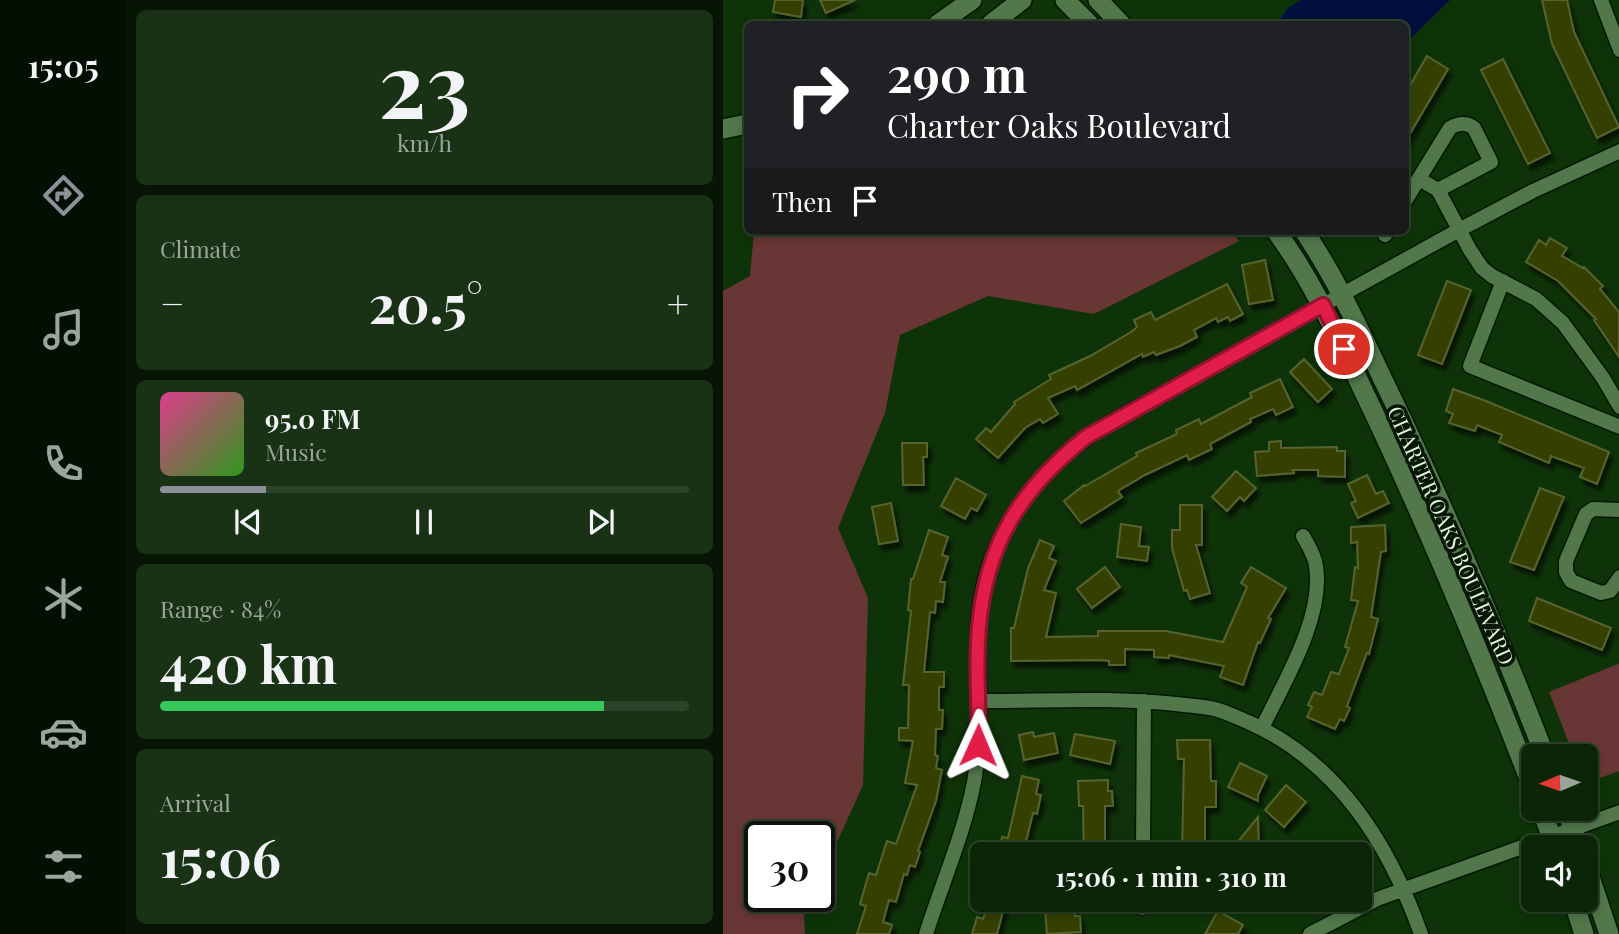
<!DOCTYPE html>
<meta charset="utf-8">
<style>
body{margin:0;font-family:"Playfair Display",serif;background:#193215;color:#f1f3f6;height:100vh;display:flex;flex-direction:column;font-size:26px;white-space:nowrap}
*{box-sizing:border-box;margin:0}
p{font-size:23px;color:#9aa59b}
.icon{flex:none;width:38px;height:38px;fill:none;stroke:currentColor;stroke-width:2;stroke-linecap:round;stroke-linejoin:round}
.map{position:relative;flex:1;overflow:hidden}
.details{display:flex;flex-direction:column;gap:10px;padding:10px;background:#061504;width:597px}
.details>*{flex:none}
.banner{position:absolute;left:21px;top:21px;width:665px;height:214px;border-radius:10px;box-shadow:0 4px 10px #0003,0 0 0 2px #2b4328;background:#202124;color:#fff;overflow:hidden}
.needle{width:46px;rotate:268deg}
.controls{position:absolute;left:798px;top:744px;display:grid;gap:14px}
.controls a{display:grid;place-items:center;width:77px;height:77px;border-radius:10px;background:#0b2607;box-shadow:0 4px 10px #0003,0 0 0 2px #2b4328;font-size:35px}
.speed{position:absolute;left:21px;top:821px;display:flex;gap:14px;font-size:35px;font-weight:700;text-align:center}
.speed>*{display:grid;place-content:center;width:91px;height:91px;border-radius:50%;background:#0b2607;box-shadow:0 4px 10px #0003,0 0 0 2px #2b4328;line-height:1}
.speed .limit{border:4px solid #111;border-radius:10px;background:#fff;color:#111}
.pin{position:absolute;display:grid;place-items:center;width:60px;height:60px;color:#fff;margin:-30px;border:4px solid #fff;border-radius:50%;box-shadow:0 2px 7px #0007}
.me{position:absolute;width:77px;margin:-38px;rotate:1deg;stroke-linejoin:round;filter:drop-shadow(0 0 5px #0008)}
.turn{display:flex;align-items:center;gap:24px;height:147px;padding:0 28px;font-size:32px}
.turn .icon{width:91px;height:91px;stroke-width:2.5}
.turn b{display:block;font-size:49px;line-height:60px}
.then{display:flex;align-items:center;height:66px;padding:0 28px;background:#0003;gap:14px;font-size:26px}
.big{font-size:52px;font-weight:700;line-height:1.1}
.details .tile{flex:1;display:flex;flex-direction:column;justify-content:center;gap:10px;min-width:0;padding:0 24px;border-radius:10px;background:#193215}
.details .dial{align-items:center;gap:0}
.dial b{font-size:91px;line-height:1}
.song{display:flex;align-items:center;gap:21px}
.cover{width:84px;height:84px;border-radius:10px;background:linear-gradient(135deg,hsl(330 70% 55%),hsl(110 70% 35%))}
.played{height:7px;border-radius:4px;background:linear-gradient(90deg,#8c9099 20%,#2b4328 20%)}
.keys{display:flex;justify-content:space-around;direction:ltr}
.heat{display:flex;justify-content:space-between;align-items:center;font-size:38px;direction:ltr}
.charge{height:10px;border-radius:5px;background:linear-gradient(90deg,#34c759 84%,#2b4328 0)}
.trip{position:absolute;left:247px;top:842px;width:402px;height:70px;border-radius:10px;background:#0b2607;box-shadow:0 4px 10px #0003,0 0 0 2px #2b4328;font-weight:700;line-height:70px;text-align:center}
main{display:flex;flex:1;min-height:0}
.tab-bar{display:flex;flex-direction:column;width:126px;justify-content:space-around;align-items:center;background:#040f03;color:#9aa59b}
.tab-bar .icon{width:49px;height:49px}
.tab-bar .on{color:#8c9099}
.tab-bar b{font-size:32px;color:#f1f3f6}
.map>svg:first-child{display:block}
.green{fill:#683635}
.water{fill:#000f3f}
.building{fill:#354106;stroke:#57642e;stroke-width:2;filter:url(#shadow)}
.lines{fill:none;stroke-linecap:round;stroke-linejoin:round}
.street-casing{stroke:#011900;stroke-width:17}
.secondary-casing{stroke:#011900;stroke-width:22}
.street{stroke:#51774b;stroke-width:14}
.secondary{stroke:#51774b;stroke-width:19}
.route-casing{stroke:#92132f;stroke-width:18}
.route{stroke:#e11d48;stroke-width:12}
.labels{text-anchor:middle;dominant-baseline:central;stroke-width:7;stroke-linejoin:round;paint-order:stroke}
.street-label{font-size:21px;fill:#e1f6dd;stroke:#081706}
</style>
<main>
<nav class="tab-bar">
<b>15:05</b>
<svg class="icon on" aria-label="directions" viewBox="0 0 24 24"><path d="M12 3l9 9-9 9-9-9zM9 14v-3h6M13 9l2 2-2 2"/></svg>
<svg class="icon" aria-label="music" viewBox="0 0 24 24"><path d="M9 18V5l10-2v13"/><circle cx="6" cy="18" r="3"/><circle cx="16" cy="16" r="3"/></svg>
<svg class="icon" aria-label="phone" viewBox="0 0 24 24"><path d="M5 4h4l2 5-3 2q2 4 5 5l2-3 5 2v4C11 20 4 13 5 4z"/></svg>
<svg class="icon" aria-label="climate" viewBox="0 0 24 24"><path d="M12 3v18M4 7l16 10M4 17L20 7"/></svg>
<svg class="icon" aria-label="car" viewBox="0 0 24 24"><path d="M5 17H2v-5l4-1 3-4h7l3 4 3 1v5h-3M9 17h6M6 11h13"/><circle cx="7" cy="17" r="2"/><circle cx="17" cy="17" r="2"/></svg>
<svg class="icon" aria-label="filters" viewBox="0 0 24 24"><path d="M4 7h16M4 17h16"/><circle cx="9" cy="7" r="2"/><circle cx="15" cy="17" r="2"/></svg>
</nav>
<section class="details">
<div class="tile dial"><b>23</b><p>km/h</p></div>
<div class="tile"><p>Climate</p>
<div class="heat"><a>−</a><b class="big">20.5°</b><a>+</a></div>
</div>
<div class="tile">
<div class="song"><i class="cover"></i><div><b>95.0 FM</b><p>Music</p></div></div>
<div class="played"></div>
<div class="keys"><svg class="icon" aria-label="previous" viewBox="0 0 24 24"><path d="M18 5L8 12l10 7zM5 5v14"/></svg><svg class="icon" aria-label="pause" viewBox="0 0 24 24"><path d="M8 5v14M16 5v14"/></svg><svg class="icon" aria-label="next" viewBox="0 0 24 24"><path d="M6 5l10 7-10 7zM19 5v14"/></svg></div>
</div>
<div class="tile"><p>Range · 84%</p><b class="big">420 km</b><div class="charge"></div></div>
<div class="tile"><p>Arrival</p><b class="big">15:06</b></div>
</section>
<div class="map">
<svg width="897" height="934" viewBox="0 0 897 934">
<defs>
<filter id="shadow"><feDropShadow dx="3.5" dy="6" stdDeviation="2" flood-color="#0009"/></filter>
</defs>
<rect width="100%" height="100%" fill="#0f3309"/>
<path class="green" d="M31,231H507L516,241L371,314L265,296L177,335L162,413L115,528L145,598L140,785L96,882V836H37V896H90L81,916L82,934H0V291L27,276Z
M897,663L896,771L863,783V756H851L826,692Z"/>
<path class="water" d="M578,0H727L683,43L682,24H553L566,7Z"/>
<path class="building" d="M52,0H80L78,17L50,12Z
M97,0H132L103,13Z
M819,0H844L851,32L896,127L874,138L829,44Z
M704,56L725,69L682,142V94Z
M780,59L827,153L805,164L758,70Z
M827,238L844,248L839,256L860,268L861,267L880,286L877,289L896,312V357L871,320L873,319L835,281L803,262L816,240L823,245Z
M542,260L550,300L526,304L519,265Z
M724,281L748,290L719,364L695,355Z
M504,284L520,314L507,321L505,317L495,322L493,318L471,330L474,337L457,346L433,355L431,352L420,357L419,354L354,390L352,386L325,398L335,414L320,423L317,419L302,428L275,458L253,439L263,428L268,432L292,404L291,402L328,379L326,375L367,356L408,332L414,327L411,320L428,312L432,320Z
M581,359L609,389L595,402L567,372Z
M557,379L570,407L553,415L550,409L527,419L528,422L487,444L489,449L466,460L464,455L422,475L395,491L399,497L358,523L341,501L361,485L362,486L414,456L413,453L454,434L453,430L476,419L478,424L529,397L527,393Z
M730,389L763,401L886,452L874,484L857,477L861,468L828,456L826,463L776,442L779,435L754,425L752,431L726,423L730,414L723,411Z
M558,441V448L614,447V451H622V477L595,476V470H570L571,473L534,476L532,452L546,451V442Z
M179,443H204V457H200L201,485H180Z
M513,471L533,488L521,501L517,497L504,511L489,497Z
M644,475L653,494L660,491L666,503L635,518L628,503L633,501L625,484Z
M233,478L263,495L254,511L248,508L242,519L218,506Z
M817,488L841,497L811,570L787,562Z
M168,503L175,541L156,544L149,507Z
M457,505H479V545H473L487,593L467,599L464,590L461,591L449,548V530H457Z
M398,524L418,527L416,546L426,547L424,561L394,557Z
M662,525L663,551L658,552L648,617L655,619L646,654L644,653L624,706L627,708L621,721L617,719L612,729L584,717L589,707L585,705L591,692L599,695L608,672L616,674L626,648L622,647L635,601L628,600L632,567L635,568L634,542L628,543V527Z
M206,530L225,537L219,555L225,557L217,582H222L220,602L213,601L212,613L207,612L201,672H221V687H216V710H220L219,729H213L212,755L215,756L213,768L219,770L213,801L195,851L197,852L192,867L187,865L184,875L181,874L173,902L166,900L160,922L169,925L166,934H134L143,906L137,904L146,873L153,875L164,841L173,844L194,785L182,783L190,741L176,740V728H185L186,685H180L188,611L185,610L188,579H190Z
M317,540L331,546L326,558L333,561L321,590L333,593L323,637L375,636V631H443L500,642L524,587L518,583L528,567L563,588L545,618L548,619L537,643L535,642L520,685L497,677L501,666L446,655V658L431,657V650L402,649V665H386V661L376,660L288,661V628H291L305,568Z
M382,567L397,587L369,608L354,589Z
M814,598L888,628L879,650L806,621Z
M310,732L311,737L331,733L335,753L301,760L296,735Z
M352,734L392,741L387,764L347,755Z
M454,740H487L488,781H493V807H482V854H459L461,759H455Z
M517,763L544,776L535,795V801L505,787Z
M299,776L316,780L313,794L318,795L314,814L310,813L300,854H295L276,850L279,837L285,838Z
M385,780V791H389L390,806H382V851L361,852L360,806H356L355,781Z
M563,785L583,802L561,827L542,810Z
M535,817L536,854H513V844Z
M267,900H283L274,934H249L254,917L260,919Z
M352,907V916H357L358,932L324,934L322,909Z
M495,911L520,925L515,934H482Z"/>
<g class="lines">
<defs>
<path id="street" d="M878,0L897,50
M696,179L715,190L747,250L759,268L769,276L813,299L840,323L880,378L897,407
M682,201L727,128C736,123 743,122 751,128L768,162L715,190
M662,235L664,231
M780,281L747,366L897,427
M897,510L870,509L863,514L843,561V572L848,581L878,593L887,591L897,577
M256,701C322,701 388,697 453,704C467,706 482,706 495,710C505,713 515,718 525,722C615,762 666,844 698,934
M539,728C561,682 601,618 593,566C592,556 585,545 580,536
M420,854L421,701
M419,908V900
M203,934C219,883 241,834 251,782C260,733 255,682 255,633C256,541 312,468 388,422L736,230L810,191L897,151
M587,934L654,899L897,812"/>
<path id="secondary" d="M342,0L366,24
M375,0L398,24
M215,24L249,0
M268,24L299,0
M0,129L24,124
M553,231C594,287 621,351 651,413C709,536 761,662 810,789
M581,231C615,281 639,336 665,390C723,510 774,632 822,756
M818,808L832,847
M843,808L856,847
M863,865L886,934
M850,900L861,934"/>
</defs>
<use href="#street" class="street-casing"/>
<use href="#secondary" class="secondary-casing"/>
<use href="#street" class="street"/>
<use href="#secondary" class="secondary"/>
</g>
<g class="lines">
<defs>
<path id="route" d="M255,745C257,706 252,666 256,627C263,543 298,489 363,437L600,305L621,349"/>
</defs>
<use href="#route" class="route-casing"/>
<use href="#route" class="route"/>
</g>
<g class="labels">
<g class="street-label">
<text transform="translate(729 535) rotate(66)">CHARTER OAKS BOULEVARD</text>
</g>
</g>
</svg>
<div class="controls">
<a><svg class="needle" viewBox="-14 -14 28 28"><path d="M0-13l5 13h-10z" fill="#e53935"/><path d="M0 13l5-13h-10z" fill="#9aa59b"/></svg></a>
<a><svg class="icon" aria-label="sound" viewBox="0 0 24 24"><path d="M4 9h4l5-4v14l-5-4H4zM17 9q2 3 0 6"/></svg></a>
</div>
<div class="speed"><div class="limit">30</div></div>
<div class="pin" style="left:621px;top:349px;background:#d93025"><svg class="icon" aria-label="arrive" viewBox="0 0 24 24"><path d="M6 21V4h12l-3 4 3 4H6"/></svg></div>
<svg class="me" style="left:255px;top:745px" viewBox="-20 -20 40 40"><path d="M0-17L14 15 0 8-14 15z" fill="#e11d48" stroke="#fff" stroke-width="4"/></svg>
<div class="trip">15:06 · 1 min · 310 m</div>
<div class="banner">
<div class="turn"><svg class="icon" aria-label="right" viewBox="0 0 24 24"><path d="M7 20v-9h11M14 6l5 5-5 5"/></svg><div><b>290 m</b>Charter Oaks Boulevard</div></div>
<div class="then">Then<svg class="icon" aria-label="arrive" viewBox="0 0 24 24"><path d="M6 21V4h12l-3 4 3 4H6"/></svg></div>
</div>
</div>
</main>
